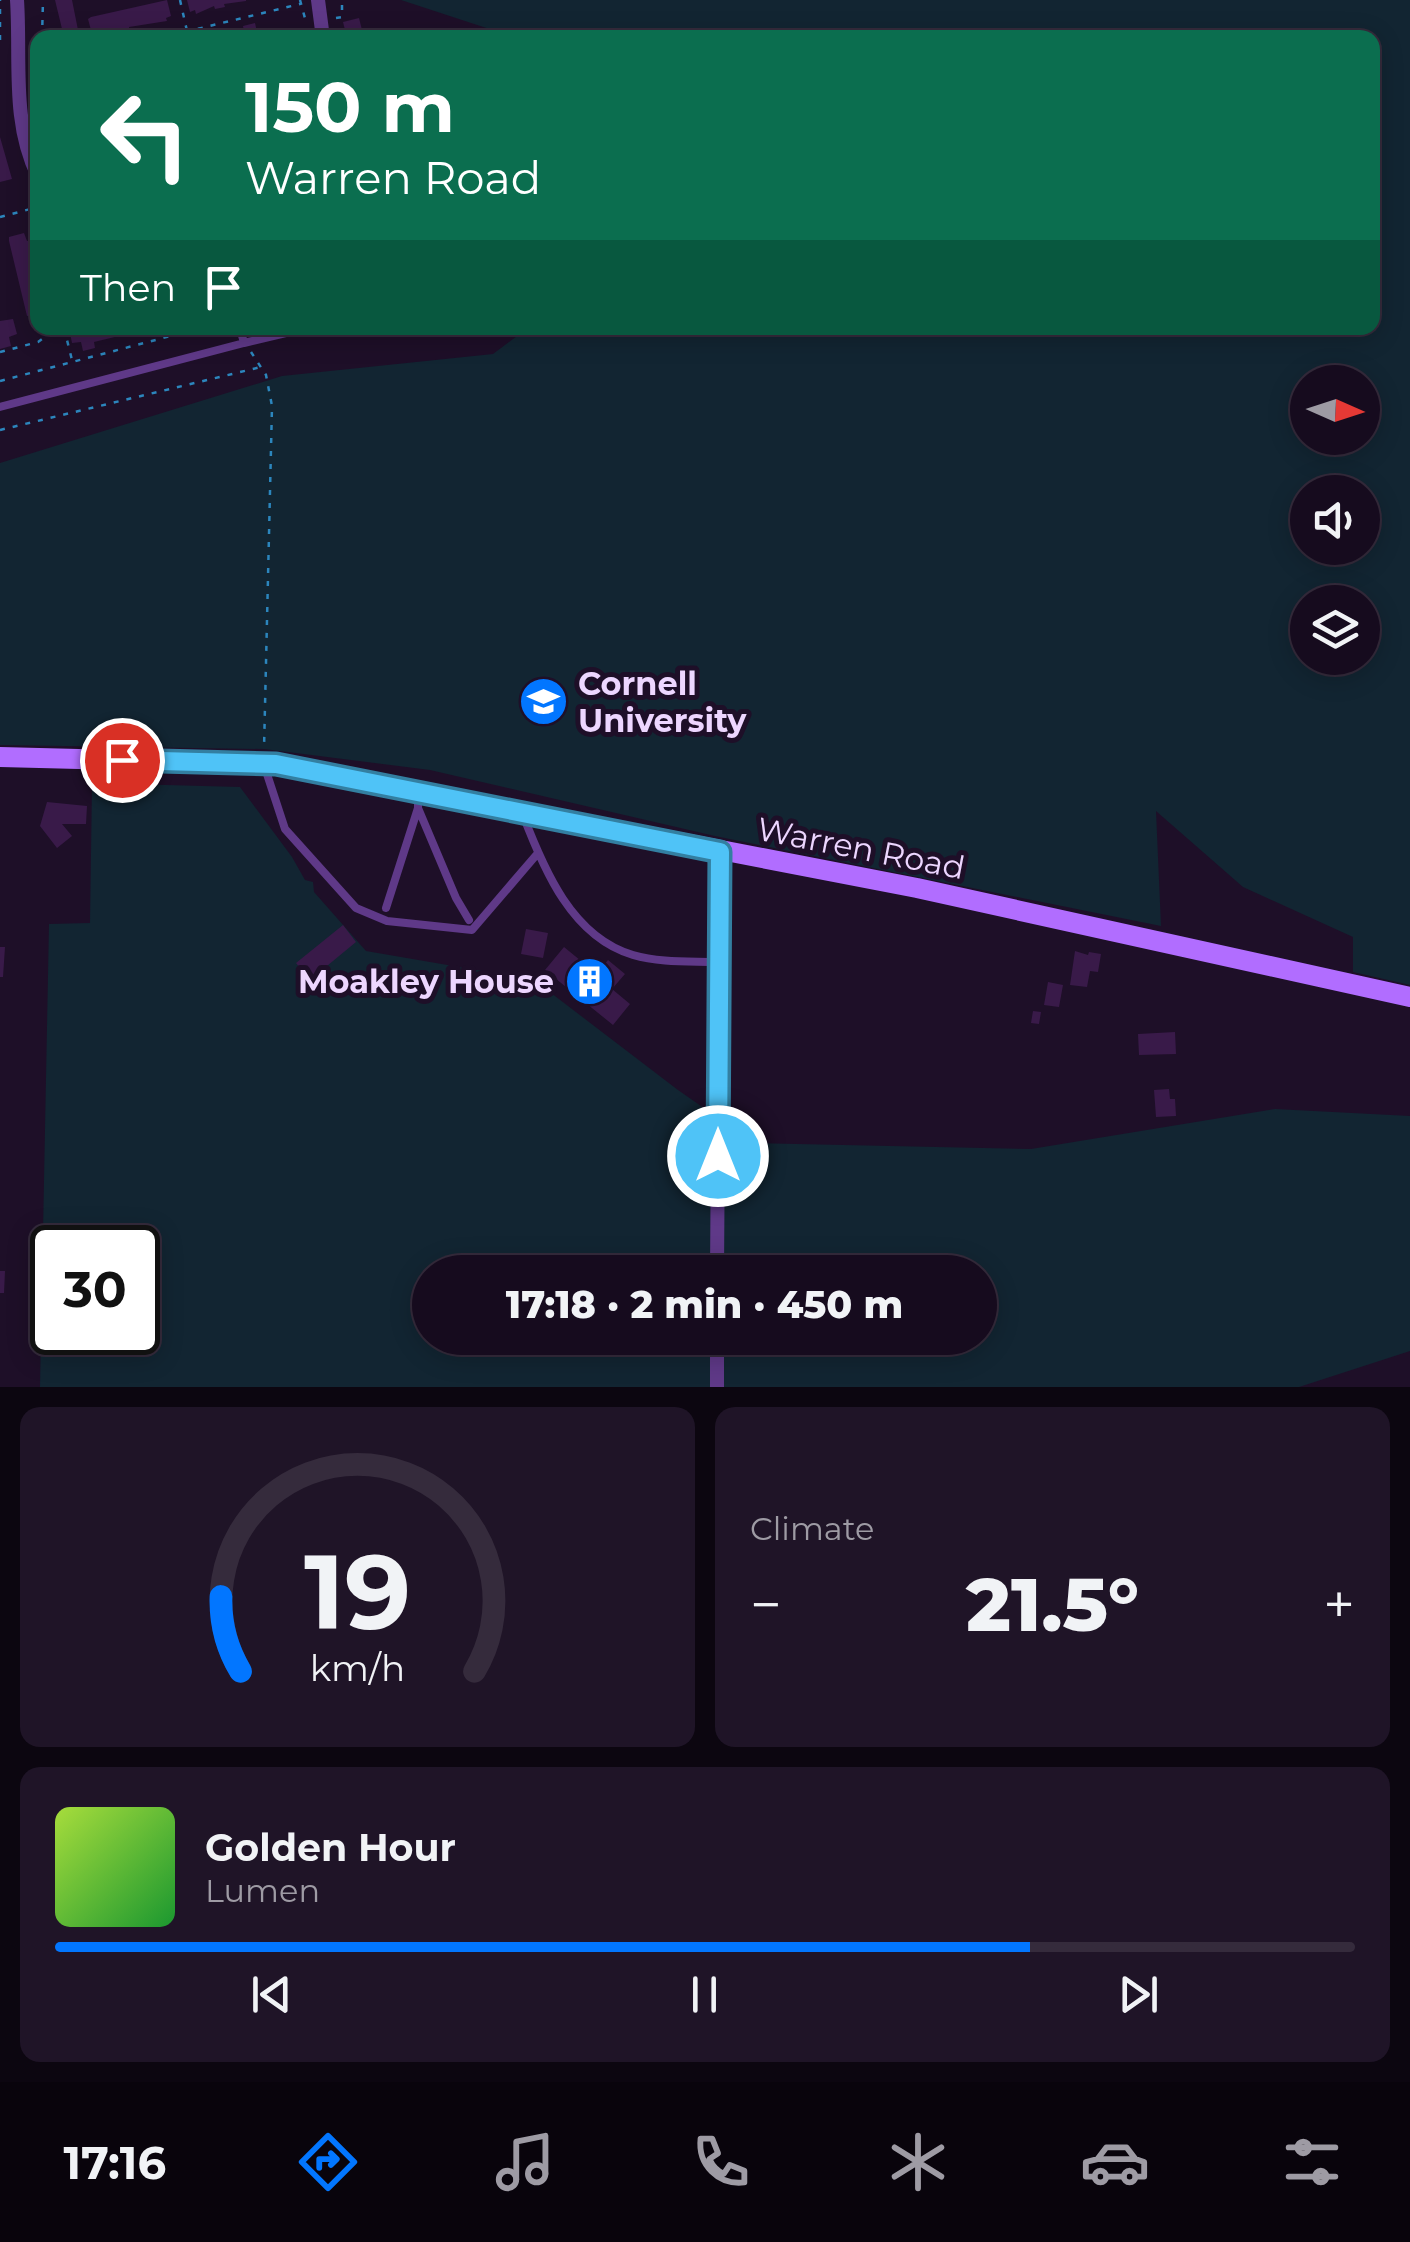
<!DOCTYPE html>
<meta charset="utf-8">
<style>
body{margin:0;font-family:Montserrat,sans-serif;background:#1f1427;color:#f1f3f6;height:100vh;display:flex;flex-direction:column;font-size:38px;white-space:nowrap}
*{box-sizing:border-box;margin:0}
p{font-size:32px;color:#9e9ba4}
.icon{flex:none;width:55px;height:55px;fill:none;stroke:currentColor;stroke-width:2;stroke-linecap:round;stroke-linejoin:round}
.map{position:relative;height:1387px;overflow:hidden}
.side{display:flex;flex-direction:column;gap:20px;padding:20px;background:#0c0610;flex:1}
.side>*{flex:none}
.banner{position:absolute;left:30px;top:30px;width:1350px;height:305px;border-radius:20px;box-shadow:0 5px 25px #0003,0 0 0 2px #352b3c;background:#0b6e4f;color:#fff;overflow:hidden}
.needle{width:65px;rotate:93deg}
.tools{position:absolute;left:1290px;top:365px;display:grid;gap:20px}
.tools a{display:grid;place-items:center;width:90px;height:90px;border-radius:50%;background:#160b1e;box-shadow:0 5px 25px #0003,0 0 0 2px #352b3c;font-size:50px}
.speed{position:absolute;left:30px;top:1225px;display:flex;gap:20px;font-size:50px;font-weight:700;text-align:center}
.speed>*{display:grid;place-content:center;width:130px;height:130px;border-radius:50%;background:#160b1e;box-shadow:0 5px 25px #0003,0 0 0 2px #352b3c;line-height:1}
.speed .limit{border:5px solid #111;border-radius:15px;background:#fff;color:#111}
.pin{position:absolute;display:grid;place-items:center;width:85px;height:85px;color:#fff;margin:-42px;border:5px solid #fff;border-radius:50%;box-shadow:0 2px 10px #0007}
.me{position:absolute;width:110px;margin:-55px;rotate:0deg;stroke-linejoin:round;filter:drop-shadow(0 0 8px #0008)}
.turn{display:flex;align-items:center;gap:35px;height:210px;padding:0 50px;font-size:45px}
.turn .icon{width:130px;height:130px;stroke-width:2.5}
.turn b{display:block;font-size:70px;line-height:85px}
.then{display:flex;align-items:center;height:95px;padding:0 50px;background:#0003;gap:20px;font-size:38px}
.big{font-size:75px;font-weight:800;line-height:1.1}
.side .card{flex:1;display:flex;flex-direction:column;justify-content:center;gap:15px;min-width:0;padding:0 35px;border-radius:20px;background:#1f1427}
.side .dial{align-items:center;gap:0}
.dial svg{height:260px;overflow:visible;fill:none;stroke:#352b3c;stroke-width:7;stroke-linecap:round;text-anchor:middle}
.dial text{fill:#f1f3f6;stroke:none}
.song{display:flex;align-items:center;gap:30px}
.cover{width:120px;height:120px;border-radius:15px;background:linear-gradient(135deg,hsl(80 70% 55%),hsl(130 70% 35%))}
.played{height:10px;border-radius:5px;background:linear-gradient(90deg,#0276ff 75%,#352b3c 75%)}
.keys{display:flex;justify-content:space-around;direction:ltr}
.heat{display:flex;justify-content:space-between;align-items:center;font-size:55px;direction:ltr}
.side .tiles{flex:1;display:grid;gap:20px;grid-template-columns:1fr 1fr}
.card:last-child{grid-column:span 2}
.trip{position:absolute;left:412px;top:1255px;width:585px;height:100px;border-radius:50px;background:#160b1e;box-shadow:0 5px 25px #0003,0 0 0 2px #352b3c;font-weight:800;line-height:100px;text-align:center}
.dock{display:flex;height:160px;justify-content:space-around;align-items:center;background:#09040c;color:#9e9ba4}
.dock .icon{width:70px;height:70px}
.dock .on{color:#0276ff}
.dock b{font-size:45px;color:#f1f3f6}
.map>svg:first-child{display:block}
.green{fill:#122532;fill-rule:evenodd}
.building{fill:#391a49}
.lines{fill:none;stroke-linecap:round;stroke-linejoin:round}
.path{stroke:#2c86bd;stroke-width:2.5;stroke-dasharray:5 8;stroke-linecap:butt}
.lane{stroke:#5f3988;stroke-width:8}
.street{stroke:#5f3988;stroke-width:14}
.secondary{stroke:#b16dff;stroke-width:20}
.route-casing{stroke:#337fa1;stroke-width:25}
.route{stroke:#4fc3f7;stroke-width:18}
.labels{text-anchor:middle;dominant-baseline:central;stroke-width:10;stroke-linejoin:round;paint-order:stroke}
.poi-label{font-size:32px;font-weight:bold;fill:#edd6ff;stroke:#1e0f28;text-anchor:start}
.street-label{font-size:32px;fill:#edd6ff;stroke:#1e0f28}
</style>
<div class="map">
<svg width="1410" height="1387" viewBox="0 0 1410 1387">
<rect width="100%" height="100%" fill="#1e0f28"/>
<path class="green" d="M401,0H1410V985L1353,972V937L1243,887L1156,811L1161,926L715,836L430,770L264,749L0,745V463L282,376L493,354L528,328H1372V38H517ZM1308,382H1362V438H1308ZM1308,492H1362V548H1308ZM1308,602H1362V658H1308Z
M92,783L240,787L292,857L305,880L313,882L314,892L366,951L534,980L678,1090L754,1143L1031,1149L1275,1109L1410,1116V1351L1299,1387H40L49,924L90,923ZM52,1248H138V1332H52ZM430,1272H980V1338H430Z"/>
<path class="building" d="M55,0H72L78,30L63,33Z
M167,0L171,16L166,18L167,21L129,27V30L110,31L111,34L101,36L100,33L92,34L88,19L91,17Z
M187,0H246V1L224,4L225,7L215,9L214,6L196,14L195,10L190,12Z
M359,18L364,38H347L343,22Z
M255,23L257,32L266,31L268,38H229L244,32L243,26Z
M0,137L12,179L0,182Z
M24,233L27,241L36,239L38,245V251L32,252L38,274V314L27,316L9,241V237Z
M13,319L17,334L9,337L11,346L0,349V321Z
M69,328H148V329L94,342L95,348L83,351L81,342L72,343Z
M47,802L87,806L86,824H62L72,836L57,848L40,826Z
M343,925L356,942L310,980L296,963Z
M526,929L548,933L543,958L521,954Z
M0,947H5L3,977H0Z
M564,947L597,974L608,960L625,974L612,989L630,1004L613,1025L545,970Z
M1075,951L1088,955L1089,952L1101,954L1098,972L1090,971L1087,987L1070,985Z
M1048,982L1063,985L1059,1007L1044,1005Z
M1033,1011L1041,1012L1039,1024L1031,1023Z
M1175,1032L1176,1054L1139,1055L1138,1034Z
M1169,1089L1170,1099H1175L1176,1116L1156,1117L1154,1090Z
M0,1271H5L4,1293H0Z"/>
<g class="lines">
<path class="path" d="M180,0L187,31
M300,0L306,22
M336,18L342,17V0
M42,38L43,0
M160,38L300,4
M0,40V0
M0,217L38,207
M64,328L72,360
M0,352L38,342L57,328
M251,352L266,375L272,406L264,749
M0,381L201,328
M0,430L261,367"/>
<path class="lane" d="M244,343L307,328
M0,407L244,343L240,328
M264,765L285,829L356,908L387,921L472,930L538,853
M418,796V808L456,898L469,920
M523,815C544,870 572,937 633,955C660,963 690,961 717,962
M386,908L418,808"/>
<path class="street" d="M17,0C21,58 11,122 38,176
M318,0L323,38
M717,1272L720,852
M717,1387V1338"/>
<path class="secondary" d="M0,757L276,764L917,888L1410,997"/>
</g>
<g class="lines">
<defs>
<path id="route" d="M122,760L276,764L720,852L718,1156"/>
</defs>
<use href="#route" class="route-casing"/>
<use href="#route" class="route"/>
</g>
<defs>
<symbol id="university-disc" viewBox="-11 -11 22 22"><circle r="9.5" fill="#0276ff" stroke="#1e0f28"/><path d="M0-5L7-2L0 1L-7-2ZM-4 1L0 2.5L4 1V4Q0 6-4 4Z" fill="#fff"/></symbol>
<symbol id="building-disc" viewBox="-11 -11 22 22"><circle r="9.5" fill="#0276ff" stroke="#1e0f28"/><path d="M-4-6H4V6H1V3H-1V6H-4ZM-2.5-4.3h1.7v1.8h-1.7ZM.8-4.3h1.7v1.8H.8ZM-2.5-1h1.7V.8h-1.7ZM.8-1h1.7V.8H.8Z" fill="#fff"/></symbol>
</defs>
<g fill-rule="evenodd">
<use href="#university-disc" x="516" y="674" width="55" height="55"/>
<use href="#building-disc" x="562" y="954" width="55" height="55"/>
</g>
<g class="labels">
<g class="poi-label">
<text x="578" y="683">Cornell<tspan x="578" dy="37">University</tspan></text>
<text x="554" y="981" text-anchor="end">Moakley House</text>
</g>
<g class="street-label">
<text transform="translate(861 848) rotate(11)">Warren Road</text>
</g>
</g>
</svg>
<div class="tools">
<a><svg class="needle" viewBox="-14 -14 28 28"><path d="M0-13l5 13h-10z" fill="#e53935"/><path d="M0 13l5-13h-10z" fill="#9e9ba4"/></svg></a>
<a><svg class="icon" aria-label="sound" viewBox="0 0 24 24"><path d="M4 9h4l5-4v14l-5-4H4zM17 9q2 3 0 6"/></svg></a>
<a><svg class="icon" aria-label="layers" viewBox="0 0 24 24"><path d="M12 4l9 5-9 5-9-5zM3 14l9 5 9-5"/></svg></a>
</div>
<div class="speed"><div class="limit">30</div></div>
<div class="pin" style="left:122px;top:760px;background:#d93025"><svg class="icon" aria-label="arrive" viewBox="0 0 24 24"><path d="M6 21V4h12l-3 4 3 4H6"/></svg></div>
<svg class="me" style="left:718px;top:1156px" viewBox="-20 -20 40 40"><circle r="17" fill="#4fc3f7" stroke="#fff" stroke-width="3"/><path d="M0-11L8 9 0 5-8 9z" fill="#fff"/></svg>
<div class="trip">17:18 · 2 min · 450 m</div>
<div class="banner">
<div class="turn"><svg class="icon" aria-label="left" viewBox="0 0 24 24"><path d="M17 20v-9H6M10 6l-5 5 5 5"/></svg><div><b>150 m</b>Warren Road</div></div>
<div class="then">Then<svg class="icon" aria-label="arrive" viewBox="0 0 24 24"><path d="M6 21V4h12l-3 4 3 4H6"/></svg></div>
</div>
</div>
<section class="side">
<div class="tiles">
<div class="card dial"><svg viewBox="0 0 100 80">
<path d="M14 69A42 42 0 1 1 86 69"/>
<path d="M14 69A42 42 0 0 1 8 46" stroke="#0276ff"/>
<text x="50" y="56" font-size="32" font-weight="700">19</text>
<text x="50" y="72" font-size="11">km/h</text>
</svg></div>
<div class="card"><p>Climate</p>
<div class="heat"><a>−</a><b class="big">21.5°</b><a>+</a></div>
</div>
<div class="card">
<div class="song"><i class="cover"></i><div><b>Golden Hour</b><p>Lumen</p></div></div>
<div class="played"></div>
<div class="keys"><svg class="icon" aria-label="previous" viewBox="0 0 24 24"><path d="M18 5L8 12l10 7zM5 5v14"/></svg><svg class="icon" aria-label="pause" viewBox="0 0 24 24"><path d="M8 5v14M16 5v14"/></svg><svg class="icon" aria-label="next" viewBox="0 0 24 24"><path d="M6 5l10 7-10 7zM19 5v14"/></svg></div>
</div>
</div>
</section>
<nav class="dock">
<b>17:16</b>
<svg class="icon on" aria-label="directions" viewBox="0 0 24 24"><path d="M12 3l9 9-9 9-9-9zM9 14v-3h6M13 9l2 2-2 2"/></svg>
<svg class="icon" aria-label="music" viewBox="0 0 24 24"><path d="M9 18V5l10-2v13"/><circle cx="6" cy="18" r="3"/><circle cx="16" cy="16" r="3"/></svg>
<svg class="icon" aria-label="phone" viewBox="0 0 24 24"><path d="M5 4h4l2 5-3 2q2 4 5 5l2-3 5 2v4C11 20 4 13 5 4z"/></svg>
<svg class="icon" aria-label="climate" viewBox="0 0 24 24"><path d="M12 3v18M4 7l16 10M4 17L20 7"/></svg>
<svg class="icon" aria-label="car" viewBox="0 0 24 24"><path d="M5 17H2v-5l4-1 3-4h7l3 4 3 1v5h-3M9 17h6M6 11h13"/><circle cx="7" cy="17" r="2"/><circle cx="17" cy="17" r="2"/></svg>
<svg class="icon" aria-label="filters" viewBox="0 0 24 24"><path d="M4 7h16M4 17h16"/><circle cx="9" cy="7" r="2"/><circle cx="15" cy="17" r="2"/></svg>
</nav>
